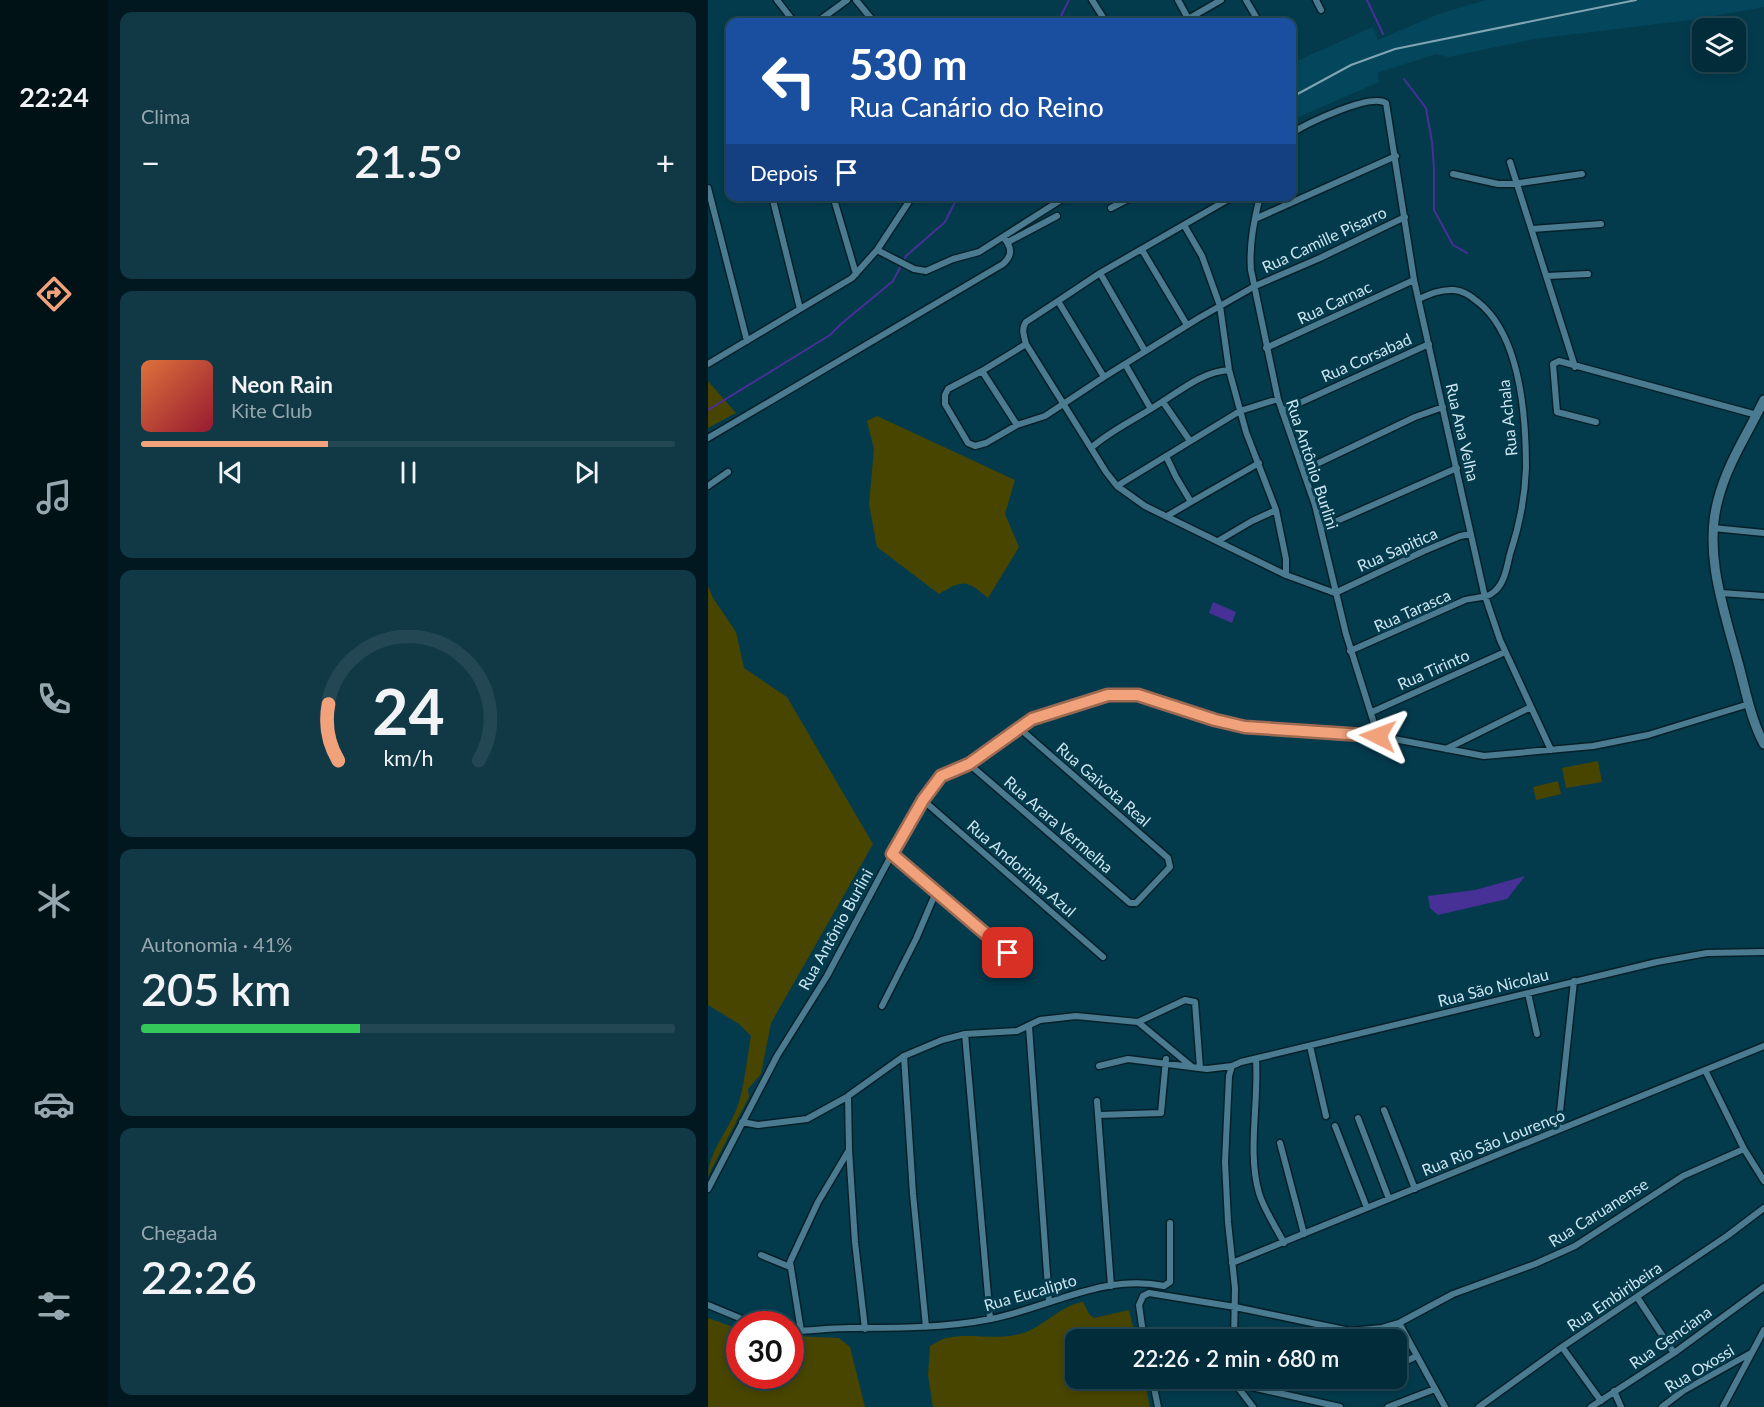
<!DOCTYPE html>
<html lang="pt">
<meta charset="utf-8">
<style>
body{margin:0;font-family:Lato,sans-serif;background:#103845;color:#f1f3f6;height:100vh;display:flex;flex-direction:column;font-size:22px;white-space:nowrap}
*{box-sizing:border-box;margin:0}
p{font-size:20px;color:#96a7af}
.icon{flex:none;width:33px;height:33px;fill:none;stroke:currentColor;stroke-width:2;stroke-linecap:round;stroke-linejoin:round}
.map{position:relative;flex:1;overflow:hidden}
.panel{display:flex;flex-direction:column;gap:12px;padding:12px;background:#011820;width:600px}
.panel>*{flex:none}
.top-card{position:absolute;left:18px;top:18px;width:570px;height:183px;border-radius:12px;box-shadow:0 3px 9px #0003,0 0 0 2px #234854;background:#1a4fa0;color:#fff;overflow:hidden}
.buttons{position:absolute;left:984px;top:18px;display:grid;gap:12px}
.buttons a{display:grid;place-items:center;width:54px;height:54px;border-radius:12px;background:#022c3a;box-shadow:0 3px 9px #0003,0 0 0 2px #234854;font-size:30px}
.speed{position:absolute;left:18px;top:1311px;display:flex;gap:12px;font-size:30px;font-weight:700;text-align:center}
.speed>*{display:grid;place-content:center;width:78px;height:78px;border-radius:50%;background:#022c3a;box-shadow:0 3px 9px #0003,0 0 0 2px #234854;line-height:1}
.speed .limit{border:9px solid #d22;background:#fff;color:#111}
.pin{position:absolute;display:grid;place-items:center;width:51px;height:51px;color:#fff;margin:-26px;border-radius:12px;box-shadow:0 3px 9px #0006}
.me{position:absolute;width:66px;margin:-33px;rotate:273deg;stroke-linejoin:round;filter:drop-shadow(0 0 4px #0008)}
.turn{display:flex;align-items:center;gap:21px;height:126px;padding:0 24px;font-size:27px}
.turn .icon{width:78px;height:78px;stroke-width:2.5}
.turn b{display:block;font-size:42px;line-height:51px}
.then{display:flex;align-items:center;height:57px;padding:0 24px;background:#0003;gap:12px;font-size:22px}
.big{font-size:45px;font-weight:600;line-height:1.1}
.panel .widget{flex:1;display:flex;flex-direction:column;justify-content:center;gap:9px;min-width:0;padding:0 21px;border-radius:12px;background:#103845}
.panel .dial{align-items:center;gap:0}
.dial svg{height:156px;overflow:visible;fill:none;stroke:#234854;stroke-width:7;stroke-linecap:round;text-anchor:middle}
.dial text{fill:#f1f3f6;stroke:none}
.song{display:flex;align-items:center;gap:18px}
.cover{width:72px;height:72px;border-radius:9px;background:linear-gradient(135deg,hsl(20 70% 55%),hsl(350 70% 35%))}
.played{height:6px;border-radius:3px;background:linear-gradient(90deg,#f1a27b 35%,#234854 35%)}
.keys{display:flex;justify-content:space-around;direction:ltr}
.heat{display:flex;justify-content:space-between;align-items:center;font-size:33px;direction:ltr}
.charge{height:9px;border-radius:4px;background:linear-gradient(90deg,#34c759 41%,#234854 0)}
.trip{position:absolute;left:357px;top:1329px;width:342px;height:60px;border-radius:12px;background:#022c3a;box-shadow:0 3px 9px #0003,0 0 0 2px #234854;font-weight:600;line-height:60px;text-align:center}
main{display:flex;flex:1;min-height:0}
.dock{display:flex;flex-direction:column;width:108px;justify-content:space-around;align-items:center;background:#011217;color:#96a7af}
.dock .icon{width:42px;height:42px}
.dock .selected{color:#f1a27b}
.dock b{font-size:27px;color:#f1f3f6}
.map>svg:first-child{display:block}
.built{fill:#04475d}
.green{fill:#484500}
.water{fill:#473096}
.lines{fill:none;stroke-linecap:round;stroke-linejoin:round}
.stream{stroke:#473096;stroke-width:2}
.minor-casing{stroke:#06202a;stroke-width:9}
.secondary-casing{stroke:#06202a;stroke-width:12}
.minor{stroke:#4b7b90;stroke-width:6}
.secondary{stroke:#4b7b90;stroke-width:9}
.rail{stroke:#81a5b3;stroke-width:2}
.route-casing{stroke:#9d6950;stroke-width:15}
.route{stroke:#f1a27b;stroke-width:10}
.labels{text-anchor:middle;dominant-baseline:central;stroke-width:6;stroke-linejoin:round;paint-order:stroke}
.street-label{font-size:16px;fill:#cce5f0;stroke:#033b4d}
</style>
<main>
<nav class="dock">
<b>22:24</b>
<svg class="icon selected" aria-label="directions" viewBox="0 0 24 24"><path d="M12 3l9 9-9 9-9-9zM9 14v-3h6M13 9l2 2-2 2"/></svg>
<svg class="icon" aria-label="music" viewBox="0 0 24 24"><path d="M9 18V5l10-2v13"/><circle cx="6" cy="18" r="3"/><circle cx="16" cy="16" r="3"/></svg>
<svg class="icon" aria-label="phone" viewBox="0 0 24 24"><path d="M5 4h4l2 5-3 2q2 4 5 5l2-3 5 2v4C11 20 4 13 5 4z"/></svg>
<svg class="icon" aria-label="climate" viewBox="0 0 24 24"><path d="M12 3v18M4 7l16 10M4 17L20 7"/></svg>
<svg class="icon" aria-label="car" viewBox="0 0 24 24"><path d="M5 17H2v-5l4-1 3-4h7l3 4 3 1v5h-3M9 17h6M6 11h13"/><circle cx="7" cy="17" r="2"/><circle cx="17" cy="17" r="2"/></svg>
<svg class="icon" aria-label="filters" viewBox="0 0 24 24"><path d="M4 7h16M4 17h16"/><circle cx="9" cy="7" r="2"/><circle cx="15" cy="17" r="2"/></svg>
</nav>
<section class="panel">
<div class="widget"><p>Clima</p>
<div class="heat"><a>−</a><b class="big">21.5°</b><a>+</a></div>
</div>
<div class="widget">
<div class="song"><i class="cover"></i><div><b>Neon Rain</b><p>Kite Club</p></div></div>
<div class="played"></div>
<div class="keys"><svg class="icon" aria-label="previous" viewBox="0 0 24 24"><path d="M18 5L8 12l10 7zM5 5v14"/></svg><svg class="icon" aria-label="pause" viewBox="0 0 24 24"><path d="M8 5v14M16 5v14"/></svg><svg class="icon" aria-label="next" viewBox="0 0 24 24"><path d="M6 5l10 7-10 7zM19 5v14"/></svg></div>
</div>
<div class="widget dial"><svg viewBox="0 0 100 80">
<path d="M14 69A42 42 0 1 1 86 69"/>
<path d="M14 69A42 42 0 0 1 9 40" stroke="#f1a27b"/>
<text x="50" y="56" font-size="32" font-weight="700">24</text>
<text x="50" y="72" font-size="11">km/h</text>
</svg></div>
<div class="widget"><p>Autonomia · 41%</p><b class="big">205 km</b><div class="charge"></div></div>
<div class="widget"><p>Chegada</p><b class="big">22:26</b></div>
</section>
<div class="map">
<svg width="1056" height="1407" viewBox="0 0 1056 1407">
<rect width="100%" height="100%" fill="#033b4d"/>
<path class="built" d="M778,0H1056V7L982,20L826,39L740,57L728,54L669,73L671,82L588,118L584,122V63L665,27L670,40L731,14Z"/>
<path class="green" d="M0,381L28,413L0,428Z
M169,416L307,480L297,514L311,547L280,598C258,580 256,579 231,594L169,547L161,504L166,449L159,421Z
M0,586L5,598L28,632L36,668L79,697L165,844L63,1023L53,1074L40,1089L41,1097L0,1176C0,1152 24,1126 31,1102C37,1081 39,1058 43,1036L31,1024L0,1005Z
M890,761L894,782L858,788L854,768Z
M850,781L853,794L828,800L825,787Z
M375,1302L381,1314L386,1318L421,1310L428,1339L368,1340V1378L436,1379L442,1407H225L220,1375L222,1346C228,1343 233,1339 239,1338C264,1332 291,1342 318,1332C339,1324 353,1305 375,1302Z
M0,1318L31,1329L32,1376H82L83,1336L131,1338L142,1347L157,1407H0Z"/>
<path class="water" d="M505,602L528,612L524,623L501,613Z
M817,876L799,899L730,915L722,908L720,896L767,890Z"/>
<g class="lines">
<path class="stream" d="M659,0L675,34
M350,22L361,0
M696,79L718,108L724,142L726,168V210L745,245L759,253
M0,410L122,335L133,324L185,281L198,256L237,222L250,196"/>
<defs>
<path id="minor" d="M69,0L86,22
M148,0L166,22
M384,0L398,22
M470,0L482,22
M538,0L551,22
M608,0L613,10
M480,19L513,0
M109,22L139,0
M584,133C600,123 662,93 678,103L706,280L776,593L792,640L843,750
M802,162L867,367
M745,174L790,184H805L874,174
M0,188L39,341
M64,196L92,309
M125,196L148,274
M552,196C546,221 541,245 543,270L570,399L607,505L638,634L670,736
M403,208L426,196
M547,219L688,156
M824,229L893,224
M300,242L349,216
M169,250L206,269L218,271L245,259L271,252L359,196
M434,250L479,325
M392,273L437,351
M839,276L880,274
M350,301L318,322C313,329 316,336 318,344L398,472L409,486L437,506L578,575V559L568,510L538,432L521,370L512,306L494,256L476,225
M318,344L274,371L240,389L237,395V404L260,443L267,446L278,443L309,425L337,416L396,377L350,301L392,273L526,196
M558,348L706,280
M0,364L144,278L169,250L200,203L202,196
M417,364L443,409
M274,371L309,425
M396,377L491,318L547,286L612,258L697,217
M455,402L482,441
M574,411L721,344
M888,422L849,412L845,364L851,361L1049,415
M0,438L295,264C305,255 304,247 295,237
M383,448C402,431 424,421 446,407C470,393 492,372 521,370
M458,456L468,477L483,502L459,516
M596,470L707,417L735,407
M0,486L20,472
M409,486L532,411L570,399
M483,502L551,463
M613,528L749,468
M1005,528L1056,533
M510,541L544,521L568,510
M578,575L627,593L716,551L752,536L763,534
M1013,593L1056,596
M642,651L757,600C767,597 779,599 787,591C797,582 799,566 802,554C811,527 817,496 818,468C818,417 813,336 770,302C762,296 756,291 746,290C733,289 722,294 711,299
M664,712L797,652
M738,749L823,707
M261,764L422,903H428L462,867L460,858L310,727
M215,800L395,957
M184,854L300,953
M820,993L829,1034
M174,1006L208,939L228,892
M430,1022L477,1000L487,1002L492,1068
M321,1027L341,1301
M257,1034L282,1319
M602,1046L618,1116
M196,1056L205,1194L218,1327
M548,1059C551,1102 539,1152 551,1193C556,1210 568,1227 576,1243
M391,1066L420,1059L499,1069L524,1066L533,1062L949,962L999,953L1056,952
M524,1066L521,1076L517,1162L520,1222L527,1288L526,1340
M997,1070L1036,1149L1056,1181
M389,1101L403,1286
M676,1110L707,1189
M391,1115L453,1113L458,1059
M650,1118L681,1199
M34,1122L50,1125L99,1119L139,1097
M627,1126L659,1208
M850,1130L866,981
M572,1143L596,1234
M0,1189L69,1056L119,976L184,854L226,783L233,776L246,769L261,764L324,719L378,701L413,694L430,695L507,720L537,727L670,736L776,756L885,746L940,735L1041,704
M53,1255L82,1267
M524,1263L1056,1046
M929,1297L966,1353
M0,1305L46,1324
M691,1323L737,1407
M157,1329L147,1242L141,1150L140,1096L196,1056L234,1040L257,1034L309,1031L332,1020L368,1016L430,1022L483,1066
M82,1331C102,1331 122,1328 142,1328C189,1328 237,1328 283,1319C339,1308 397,1273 456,1286L462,1282V1223
M93,1331L82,1262L110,1202L141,1150
M434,1331L490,1340
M436,1340L431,1305L435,1296L441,1293L527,1307L642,1331L674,1328L691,1323L745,1294L827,1264L867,1246L975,1176L1036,1149
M854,1347L893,1401
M688,1366L709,1356
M444,1378L450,1407
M504,1378L632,1407
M525,1381L545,1407
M906,1391L913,1407
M680,1407L727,1389
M771,1407L854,1347L1019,1236L1056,1208
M883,1407L966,1353L1056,1287
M954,1407L975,1391L1043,1353
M1015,1407L1056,1330"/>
<path id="secondary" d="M1056,400C1040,433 1019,464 1010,500C995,554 1017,613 1031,666C1038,692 1043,720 1056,744"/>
</defs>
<use href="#minor" class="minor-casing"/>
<use href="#secondary" class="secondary-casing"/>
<use href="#minor" class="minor"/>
<use href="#secondary" class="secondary"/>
<path class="rail" d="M584,97L643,65L687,49L928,0"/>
</g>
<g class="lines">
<defs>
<path id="route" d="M300,953L184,854L215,800L233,776L261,764L324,719L400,695H430L507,720L537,727L670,736"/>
</defs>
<use href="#route" class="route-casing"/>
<use href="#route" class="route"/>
</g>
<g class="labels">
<g class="street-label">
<text transform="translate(616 239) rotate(-25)">Rua Camille Pisarro</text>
<text transform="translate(626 302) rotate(-25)">Rua Carnac</text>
<text transform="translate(658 357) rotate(-24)">Rua Corsabad</text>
<text transform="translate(799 418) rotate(-96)">Rua Achala</text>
<text transform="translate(755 432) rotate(77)">Rua Ana Velha</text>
<text transform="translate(605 464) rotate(72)">Rua Antônio Burlini</text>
<text transform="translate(689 549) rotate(-24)">Rua Sapitica</text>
<text transform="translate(704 610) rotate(-24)">Rua Tarasca</text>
<text transform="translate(725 669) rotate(-24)">Rua Tirinto</text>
<text transform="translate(396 784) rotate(41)">Rua Gaivota Real</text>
<text transform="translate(351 824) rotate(41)">Rua Arara Vermelha</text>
<text transform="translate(314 868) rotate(41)">Rua Andorinha Azul</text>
<text transform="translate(127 929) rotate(-61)">Rua Antônio Burlini</text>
<text transform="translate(785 987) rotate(-14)">Rua São Nicolau</text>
<text transform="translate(785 1142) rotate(-22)">Rua Rio São Lourenço</text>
<text transform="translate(890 1212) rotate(-32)">Rua Caruanense</text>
<text transform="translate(322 1292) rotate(-16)">Rua Eucalipto</text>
<text transform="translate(906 1296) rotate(-34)">Rua Embiribeira</text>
<text transform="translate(962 1337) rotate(-35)">Rua Genciana</text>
<text transform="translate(991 1368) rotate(-31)">Rua Oxossi</text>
</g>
</g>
</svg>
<div class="buttons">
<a><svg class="icon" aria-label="layers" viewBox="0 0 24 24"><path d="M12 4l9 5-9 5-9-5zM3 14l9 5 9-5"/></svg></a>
</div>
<div class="speed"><div class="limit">30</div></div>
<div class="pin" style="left:300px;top:953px;background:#d93025"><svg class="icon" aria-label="arrive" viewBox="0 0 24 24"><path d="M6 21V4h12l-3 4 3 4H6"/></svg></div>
<svg class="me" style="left:670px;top:736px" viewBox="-20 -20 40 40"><path d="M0-17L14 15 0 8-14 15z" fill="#f1a27b" stroke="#fff" stroke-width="4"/></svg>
<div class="trip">22:26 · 2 min · 680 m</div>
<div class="top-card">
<div class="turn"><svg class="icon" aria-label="left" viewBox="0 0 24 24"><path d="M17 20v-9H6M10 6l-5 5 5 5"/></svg><div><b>530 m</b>Rua Canário do Reino</div></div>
<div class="then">Depois<svg class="icon" aria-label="arrive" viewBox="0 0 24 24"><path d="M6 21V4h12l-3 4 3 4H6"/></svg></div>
</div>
</div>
</main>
